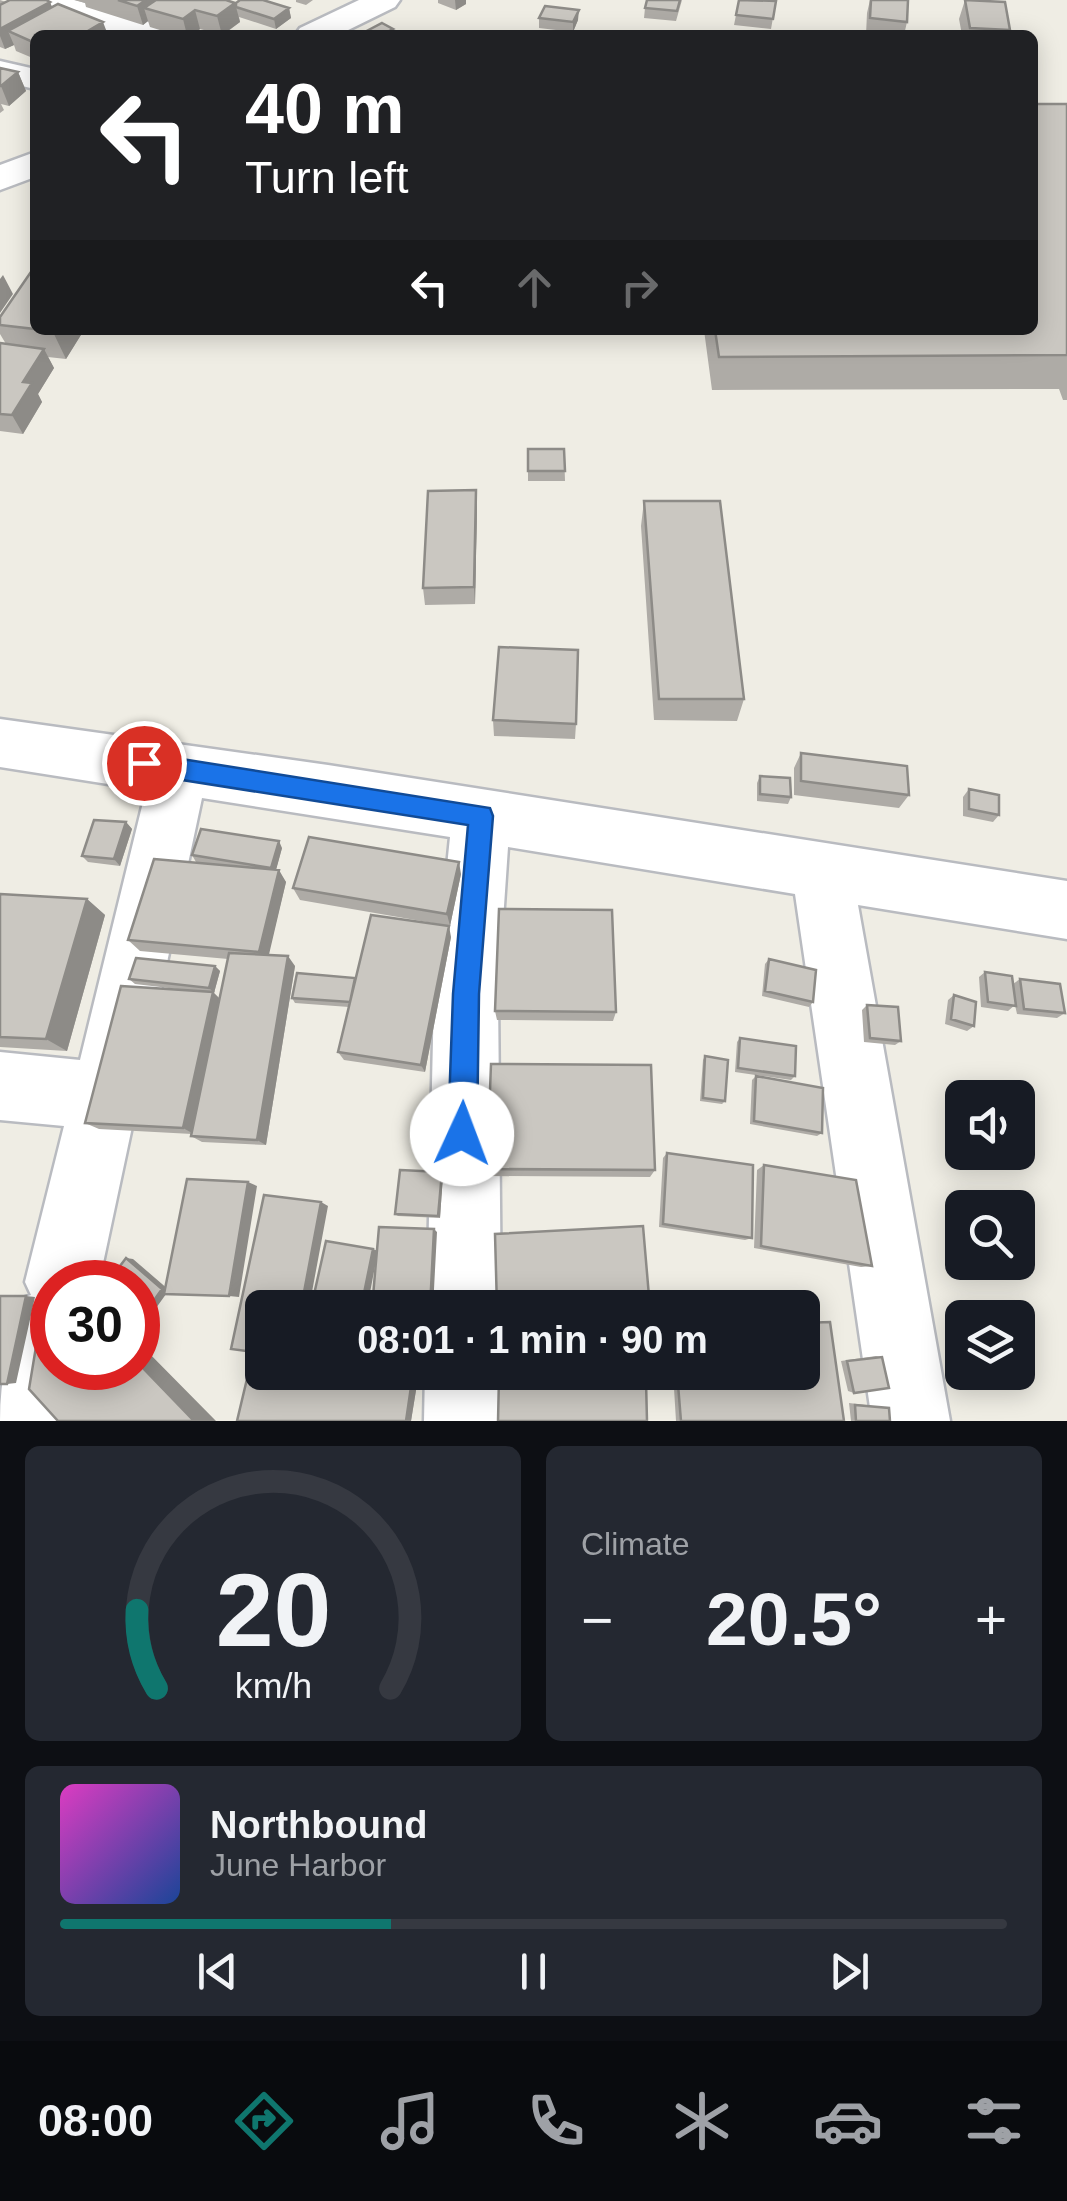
<!DOCTYPE html>
<meta charset="utf-8">
<style>
body{margin:0;font-family:Helvetica,sans-serif;background:#242831;color:#f1f3f6;height:100vh;display:flex;flex-direction:column;font-size:38px;white-space:nowrap}
*{box-sizing:border-box;margin:0}
p{font-size:32px;color:#9ea1a6}
.icon{flex:none;width:55px;height:55px;fill:none;stroke:currentColor;stroke-width:2;stroke-linecap:round;stroke-linejoin:round}
.map{position:relative;height:1421px;overflow:hidden}
.details{display:flex;flex-direction:column;gap:25px;padding:25px;background:#0d0f14;flex:1}
.details>*{flex:none}
.guide{position:absolute;left:30px;top:30px;width:1008px;height:305px;border-radius:15px;box-shadow:0 5px 25px #0003;background:#202124;color:#fff;overflow:hidden}
.controls{position:absolute;left:945px;top:1080px;display:grid;gap:20px}
.controls a{display:grid;place-items:center;width:90px;height:90px;border-radius:15px;background:#171b24;box-shadow:0 5px 25px #0003;font-size:50px}
.speed{position:absolute;left:30px;top:1260px;display:flex;gap:20px;font-size:50px;font-weight:700;text-align:center}
.speed>*{display:grid;place-content:center;width:130px;height:130px;border-radius:50%;background:#171b24;box-shadow:0 5px 25px #0003;line-height:1}
.speed .limit{border:15px solid #d22;background:#fff;color:#111}
.pin{position:absolute;display:grid;place-items:center;width:85px;height:85px;color:#fff;margin:-42px;border:5px solid #fff;border-radius:50%;box-shadow:0 2px 10px #0007}
.me{position:absolute;width:110px;margin:-55px;rotate:2deg;stroke-linejoin:round;filter:drop-shadow(0 0 8px #0008)}
.turn{display:flex;align-items:center;gap:35px;height:210px;padding:0 50px;font-size:45px}
.turn .icon{width:130px;height:130px;stroke-width:2.5}
.turn b{display:block;font-size:70px;line-height:85px}
.lanes{display:flex;align-items:center;height:95px;padding:0 50px;background:#0003;justify-content:center;gap:50px;direction:ltr}
.lanes .off{opacity:.35}
.big{font-size:75px;font-weight:800;line-height:1.1}
.details .card{flex:1;display:flex;flex-direction:column;justify-content:center;gap:15px;min-width:0;padding:0 35px;border-radius:15px;background:#242831}
.details .dial{align-items:center;gap:0}
.dial svg{height:260px;overflow:visible;fill:none;stroke:#363941;stroke-width:7;stroke-linecap:round;text-anchor:middle}
.dial text{fill:#f1f3f6;stroke:none}
.song{display:flex;align-items:center;gap:30px}
.cover{width:120px;height:120px;border-radius:15px;background:linear-gradient(135deg,hsl(310 70% 55%),hsl(220 70% 35%))}
.played{height:10px;border-radius:5px;background:linear-gradient(90deg,#0f766e 35%,#363941 35%)}
.keys{display:flex;justify-content:space-around;direction:ltr}
.heat{display:flex;justify-content:space-between;align-items:center;font-size:55px;direction:ltr}
.details .tiles{flex:1;display:grid;gap:25px;grid-template-columns:1fr 1fr}
.card:last-child{grid-column:span 2}
.trip{position:absolute;left:245px;top:1290px;width:575px;height:100px;border-radius:15px;background:#171b24;box-shadow:0 5px 25px #0003;font-weight:800;line-height:100px;text-align:center}
.dock{display:flex;height:160px;justify-content:space-around;align-items:center;background:#090b0e;color:#9ea1a6}
.dock .icon{width:70px;height:70px}
.dock .on{color:#0f766e}
.dock b{font-size:45px;color:#f1f3f6}
.map>svg:first-child{display:block}
.lines{fill:none;stroke-linecap:round;stroke-linejoin:round}
.minor-casing{stroke:#b9bbc0;stroke-width:5}
.minor{fill:#fff;fill-rule:evenodd}
.wall{fill:#aeaba6}
.shaded-wall{fill:#8d8b87}
.building{fill:#cac7c1;stroke:#8d8b87;stroke-width:2.5}
.route{fill:#1a73e8;stroke:#114b97;stroke-width:2.5}
</style>
<div class="map">
<svg width="1067" height="1421" viewBox="0 0 1067 1421">
<rect width="100%" height="100%" fill="#efede4"/>
<g class="lines">
<defs>
<path id="minor" d="M25,0H75L170,28L175,35H123L30,7Z
M359,0H400L395,7L338,35H295L300,28Z
M0,61L35,69V89L0,81Z
M35,152V177L0,190V165Z
M0,719L328,765L1067,881V939L858,905L950,1421H872L795,894L508,847L498,994L501,1308H427L434,994L450,837L202,798L99,1282H52V1368H80L69,1421H0C0,1377 9,1338 25,1297L31,1295L25,1282L64,1126L0,1120V1052L80,1060L146,790L0,767Z
M425,1372H501L502,1421H424Z"/>
</defs>
<use href="#minor" class="minor-casing"/>
<use href="#minor" class="minor"/>
</g>
<path class="wall" d="M0,0L6,2H50L52,7L35,35V59L16,51L14,45L5,49L0,47Z
M74,0H226L235,3L289,8L291,18L276,29L239,17L240,22L223,35L200,29L192,35H176L150,27L148,21L143,25L86,7L85,3Z
M296,0H313L306,5L296,2Z
M438,0H466V4L456,10L438,3Z
M682,0L676,21L644,18L645,8Z
M739,0L776,1L771,29L734,25Z
M870,0H908L907,22L904,35H866L867,13Z
M965,0L1010,30L1009,35H962L959,19Z
M539,18L578,20L573,32L539,28Z
M0,68L18,72L26,91L9,106L1,104L4,110L0,113Z
M1067,104V400H1063L1059,389L712,390L704,330H1032Z
M0,317L35,330H84L66,359L48,357L54,368L38,394L42,402L23,434L0,431V343L6,344L0,334Z
M528,449H564L565,481H528Z
M644,501L744,699L737,721L654,720L641,526Z
M477,508L475,604L425,605L423,588Z
M493,720L576,724L575,739L494,736Z
M801,753L909,795L899,808L794,795V768Z
M760,776L791,797L788,804L757,801V783Z
M969,789L999,815L993,822L963,816V797Z
M126,822L132,829L120,866L88,862L82,856Z
M282,848L276,869L286,882L268,955L295,966L266,1145L202,1142L191,1136L192,1134L99,1129L85,1123L194,991L135,984L129,979L215,966L220,971L214,993L220,999L228,959L140,951L128,940L196,862L192,855Z
M461,874L450,926L300,900L293,888Z
M0,894L87,899L105,915L67,1051L0,1047Z
M451,937L425,1072L344,1060L338,1052L349,1007L295,1003L292,998L355,978Z
M769,959L813,1002L809,1007L762,996L765,964Z
M985,972L1013,984L1020,979L1065,1013L1057,1018L1017,1014L1015,1005L1008,1011L981,1007L979,977Z
M954,995L974,1026L967,1031L945,1024L948,1000Z
M867,1005L901,1041L895,1045L864,1042L862,1010Z
M495,1011L616,1012L613,1021L497,1020Z
M740,1038L795,1076L791,1080L735,1072L737,1042Z
M705,1056L725,1101L722,1104L700,1101L703,1060Z
M756,1076L822,1133L817,1136L750,1124L752,1080Z
M667,1153L752,1238L745,1240L659,1227L663,1158Z
M764,1165L872,1266L861,1267L754,1248L757,1170Z
M487,1169L655,1170L650,1177L489,1176Z
M443,1175L440,1218L398,1216L395,1214Z
M876,1356L882,1357L854,1393L848,1391L841,1361Z
M262,1360V1372H345L417,1384L411,1421H237L251,1362Z
M673,1372H802L844,1421H676Z
M501,1374L640,1378L646,1381L499,1377Z
M849,1403L889,1408L890,1421H851Z"/>
<path class="shaded-wall" d="M146,0H179L144,8L148,21L143,25L137,6Z
M455,0H466V4L456,10Z
M50,2L57,21L8,31L14,45L5,49L0,36V29Z
M235,3L240,22L222,35L217,16Z
M289,8L291,18L276,29L274,19Z
M195,10L200,29L192,35H187L183,19Z
M579,10L578,20L573,32V22Z
M103,22L108,35H81Z
M393,29L394,35H381Z
M18,72L26,91L9,106L1,86Z
M3,275L13,294L0,313V279Z
M54,330H84L66,359L53,332Z
M44,349L54,368L38,394L42,402L23,434L12,415L23,382Z
M476,490L477,508L475,604L474,587Z
M126,822L132,829L120,866L114,859Z
M279,841L282,848L275,874L271,868Z
M459,862L461,874L450,926L447,914Z
M279,870L286,882L267,963L259,952Z
M87,899L105,915L67,1051L46,1039Z
M449,926L451,937L425,1072L421,1065Z
M288,956L295,966L266,1145L257,1140Z
M215,966L220,971L214,993L209,988Z
M213,992L222,1001L194,1134L183,1128Z
M442,1172L443,1175L440,1218L438,1216Z
M248,1182L257,1186L239,1297L229,1296Z
M321,1202L328,1206L309,1308H301Z
M434,1229L437,1232L433,1308H430Z
M373,1249L378,1251L367,1308H361Z
M126,1258L133,1259L169,1290L138,1333V1323Z
M26,1296L35,1297L16,1383L7,1384Z
M138,1342L216,1421H194L138,1363Z
M417,1384L411,1421H406L411,1387Z"/>
<path class="building" d="M10,0H46L50,2L0,29V5Z
M118,0H146L137,6Z
M156,0H226L235,3L217,16L195,10L183,19L144,8Z
M240,0H263L289,8L274,19L236,7V3Z
M647,0H680L677,11L645,8Z
M739,0L776,1L773,19L736,15Z
M871,0H908L907,22L870,18Z
M965,0L1005,2L1010,30L970,28Z
M58,4L103,22L81,35H35V43L8,31Z
M545,6L579,10L573,22L539,18Z
M382,23L393,29L381,35H359Z
M0,68L18,72L1,86H0Z
M1032,104H1067V355L719,357L715,330H1032Z
M35,266V329L0,325V317Z
M0,343L44,349L23,382L32,383L12,415L0,414Z
M528,449H564L565,471H528Z
M476,490L474,587L423,588L428,491Z
M644,501H720L744,699H659Z
M499,647L578,650L576,724L493,720Z
M801,753L907,766L909,795L801,781Z
M760,776L790,778L791,797L760,794Z
M969,789L999,795V815L969,809Z
M94,820L126,822L114,859L82,856Z
M201,829L279,841L271,868L192,855Z
M309,837L459,862L447,914L293,888Z
M154,859L279,870L259,952L128,940Z
M0,894L87,899L46,1039L0,1037Z
M499,909L612,910L616,1012L495,1011Z
M371,915L449,926L421,1065L338,1052Z
M229,953L288,956L257,1140L191,1136Z
M136,958L215,966L209,988L129,979Z
M769,959L816,970L813,1002L765,991Z
M985,972L1012,976L1016,1006L988,1002Z
M297,973L355,978L350,1002L292,998Z
M1020,979L1060,984L1065,1013L1024,1009Z
M121,986L213,992L183,1128L85,1123Z
M954,995L976,1002L974,1026L951,1019Z
M867,1005L898,1007L901,1041L870,1038Z
M740,1038L796,1046L795,1076L738,1068Z
M705,1056L728,1060L725,1101L703,1098Z
M491,1064L651,1065L655,1170L487,1169Z
M756,1076L823,1088L822,1133L754,1121Z
M667,1153L753,1165L752,1238L663,1224Z
M764,1165L856,1180L872,1266L761,1246Z
M400,1170L442,1172L438,1216L395,1214Z
M187,1179L248,1182L229,1296L164,1294Z
M264,1195L321,1202L301,1308H262V1353L231,1349Z
M643,1226L650,1308H497L495,1234Z
M379,1227L434,1229L430,1308H372Z
M326,1241L373,1249L361,1308H311Z
M126,1258L162,1289L138,1323V1282H108Z
M45,1292L52,1294V1368H138V1363L194,1421H58L29,1389Z
M0,1296H26L7,1384H0Z
M830,1322L844,1421H681L677,1372H802V1323Z
M882,1357L889,1388L854,1393L847,1361Z
M251,1362L262,1363V1372H319L411,1387L406,1421H237Z
M384,1372H426V1374Z
M499,1377L646,1381L647,1421H498Z
M855,1405L889,1408L890,1421H856Z"/>
<path class="route" d="M144,753L490,808L493,816L479,994L477,1134L473,1144L462,1148L452,1144L448,1134L453,994L468,825L144,774L136,771L133,763L136,756Z"/>
</svg>
<div class="controls">
<a><svg class="icon" aria-label="sound" viewBox="0 0 24 24"><path d="M4 9h4l5-4v14l-5-4H4zM17 9q2 3 0 6"/></svg></a>
<a><svg class="icon" aria-label="search" viewBox="0 0 24 24"><circle cx="10" cy="10" r="6"/><path d="M15 15l6 6"/></svg></a>
<a><svg class="icon" aria-label="layers" viewBox="0 0 24 24"><path d="M12 4l9 5-9 5-9-5zM3 14l9 5 9-5"/></svg></a>
</div>
<div class="speed"><div class="limit">30</div></div>
<div class="pin" style="left:144px;top:763px;background:#d93025"><svg class="icon" aria-label="arrive" viewBox="0 0 24 24"><path d="M6 21V4h12l-3 4 3 4H6"/></svg></div>
<svg class="me" style="left:462px;top:1134px" viewBox="-20 -20 40 40"><circle r="19" fill="#fff"/><path d="M0-13L10 11 0 6-10 11z" fill="#1a73e8"/></svg>
<div class="trip">08:01 · 1 min · 90 m</div>
<div class="guide">
<div class="turn"><svg class="icon" aria-label="left" viewBox="0 0 24 24"><path d="M17 20v-9H6M10 6l-5 5 5 5"/></svg><div><b>40 m</b>Turn left</div></div>
<div class="lanes"><svg class="icon" aria-label="left" viewBox="0 0 24 24"><path d="M17 20v-9H6M10 6l-5 5 5 5"/></svg><svg class="icon off" aria-label="ahead" viewBox="0 0 24 24"><path d="M12 20V5M6 11l6-6 6 6"/></svg><svg class="icon off" aria-label="right" viewBox="0 0 24 24"><path d="M7 20v-9h11M14 6l5 5-5 5"/></svg></div>
</div>
</div>
<section class="details">
<div class="tiles">
<div class="card dial"><svg viewBox="0 0 100 80">
<path d="M14 69A42 42 0 1 1 86 69"/>
<path d="M14 69A42 42 0 0 1 8 45" stroke="#0f766e"/>
<text x="50" y="56" font-size="32" font-weight="700">20</text>
<text x="50" y="72" font-size="11">km/h</text>
</svg></div>
<div class="card"><p>Climate</p>
<div class="heat"><a>−</a><b class="big">20.5°</b><a>+</a></div>
</div>
<div class="card">
<div class="song"><i class="cover"></i><div><b>Northbound</b><p>June Harbor</p></div></div>
<div class="played"></div>
<div class="keys"><svg class="icon" aria-label="previous" viewBox="0 0 24 24"><path d="M18 5L8 12l10 7zM5 5v14"/></svg><svg class="icon" aria-label="pause" viewBox="0 0 24 24"><path d="M8 5v14M16 5v14"/></svg><svg class="icon" aria-label="next" viewBox="0 0 24 24"><path d="M6 5l10 7-10 7zM19 5v14"/></svg></div>
</div>
</div>
</section>
<nav class="dock">
<b>08:00</b>
<svg class="icon on" aria-label="directions" viewBox="0 0 24 24"><path d="M12 3l9 9-9 9-9-9zM9 14v-3h6M13 9l2 2-2 2"/></svg>
<svg class="icon" aria-label="music" viewBox="0 0 24 24"><path d="M9 18V5l10-2v13"/><circle cx="6" cy="18" r="3"/><circle cx="16" cy="16" r="3"/></svg>
<svg class="icon" aria-label="phone" viewBox="0 0 24 24"><path d="M5 4h4l2 5-3 2q2 4 5 5l2-3 5 2v4C11 20 4 13 5 4z"/></svg>
<svg class="icon" aria-label="climate" viewBox="0 0 24 24"><path d="M12 3v18M4 7l16 10M4 17L20 7"/></svg>
<svg class="icon" aria-label="car" viewBox="0 0 24 24"><path d="M5 17H2v-5l4-1 3-4h7l3 4 3 1v5h-3M9 17h6M6 11h13"/><circle cx="7" cy="17" r="2"/><circle cx="17" cy="17" r="2"/></svg>
<svg class="icon" aria-label="filters" viewBox="0 0 24 24"><path d="M4 7h16M4 17h16"/><circle cx="9" cy="7" r="2"/><circle cx="15" cy="17" r="2"/></svg>
</nav>
